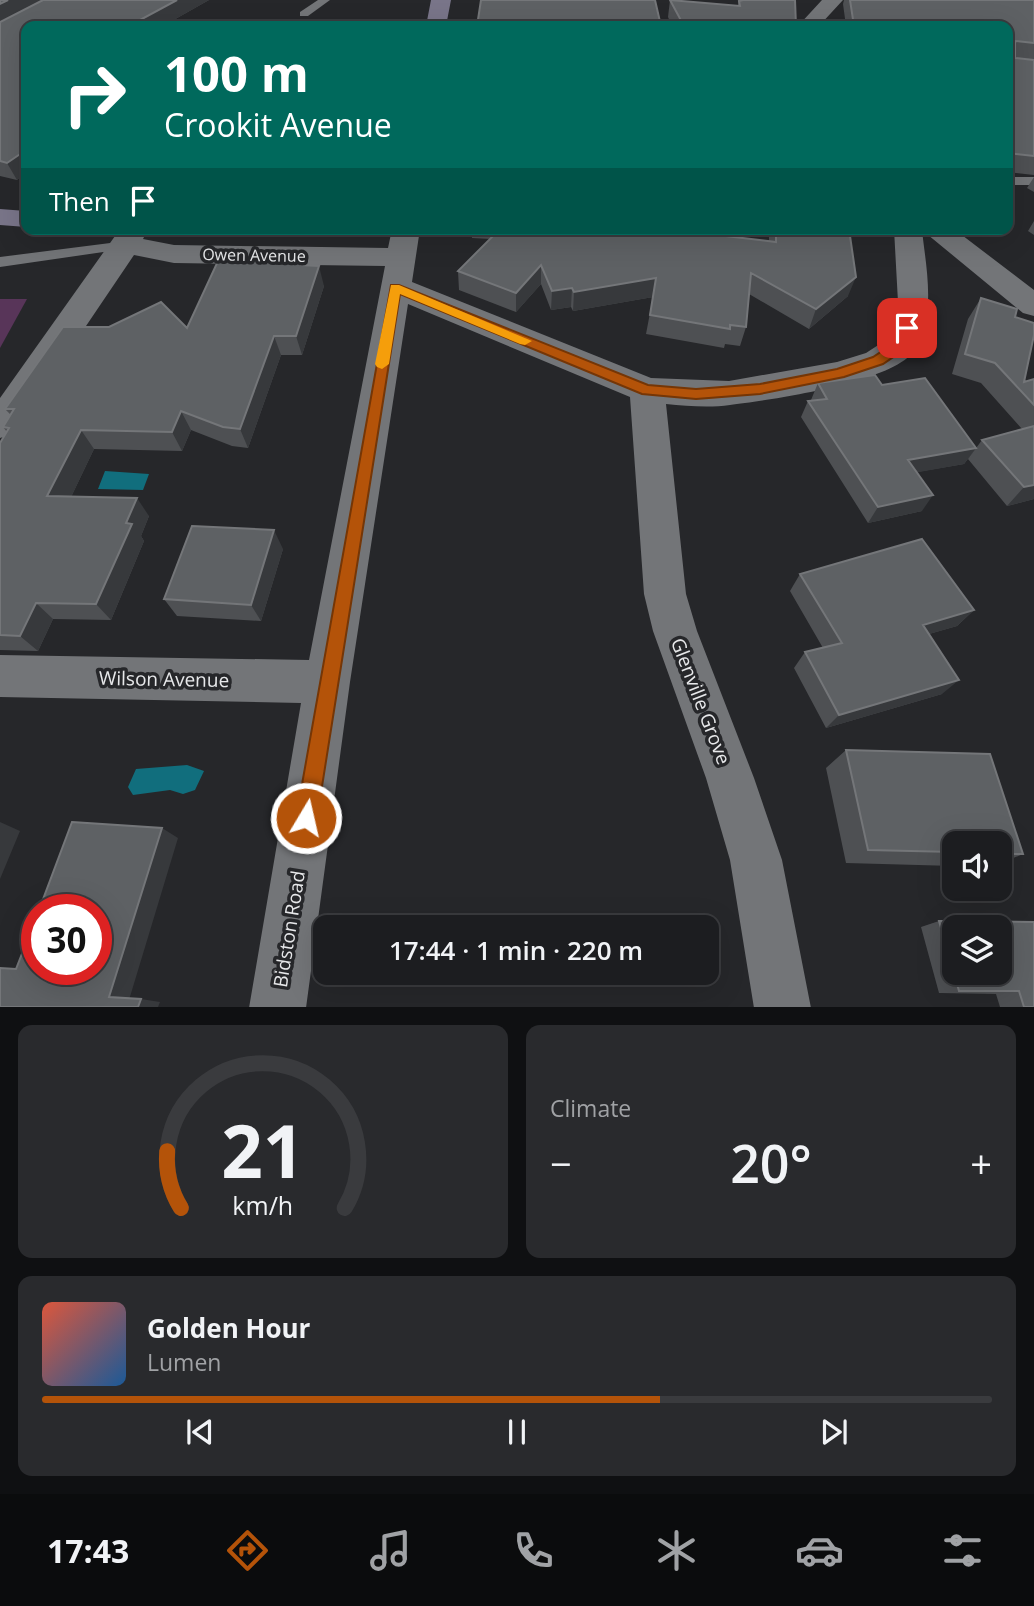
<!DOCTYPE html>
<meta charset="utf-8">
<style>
body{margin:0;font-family:"Open Sans",sans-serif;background:#292a2d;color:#f1f3f6;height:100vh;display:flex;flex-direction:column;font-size:26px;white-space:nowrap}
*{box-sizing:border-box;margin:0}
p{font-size:23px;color:#a0a2a5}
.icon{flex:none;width:38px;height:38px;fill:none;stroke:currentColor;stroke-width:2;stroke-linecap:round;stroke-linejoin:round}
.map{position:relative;height:1007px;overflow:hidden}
.details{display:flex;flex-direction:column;gap:18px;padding:18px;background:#0f1012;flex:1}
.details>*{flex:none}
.hud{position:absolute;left:21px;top:21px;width:992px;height:214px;border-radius:14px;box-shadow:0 7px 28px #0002,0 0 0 2px #3a3b3e;background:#00695c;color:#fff;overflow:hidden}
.buttons{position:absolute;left:942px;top:831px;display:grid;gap:14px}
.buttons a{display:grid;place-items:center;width:70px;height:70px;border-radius:14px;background:#1c1d20;box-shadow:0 7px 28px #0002,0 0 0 2px #3a3b3e;font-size:35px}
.speed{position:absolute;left:21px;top:894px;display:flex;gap:14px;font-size:35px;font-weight:700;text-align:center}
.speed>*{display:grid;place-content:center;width:91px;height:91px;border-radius:50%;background:#1c1d20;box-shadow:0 7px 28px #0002,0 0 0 2px #3a3b3e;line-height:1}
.speed .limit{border:10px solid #d22;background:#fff;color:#111}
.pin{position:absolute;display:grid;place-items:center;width:60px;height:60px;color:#fff;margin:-30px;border-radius:14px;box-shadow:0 4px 10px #0006}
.me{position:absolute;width:77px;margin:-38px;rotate:9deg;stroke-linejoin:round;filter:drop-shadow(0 0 5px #0008)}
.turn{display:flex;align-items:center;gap:24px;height:147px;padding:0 28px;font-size:32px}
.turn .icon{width:91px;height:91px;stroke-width:2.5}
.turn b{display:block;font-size:49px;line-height:60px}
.then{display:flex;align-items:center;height:66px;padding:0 28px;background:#0003;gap:14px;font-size:26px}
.big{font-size:52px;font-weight:600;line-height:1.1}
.details .widget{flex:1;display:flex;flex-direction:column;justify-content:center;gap:10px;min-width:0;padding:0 24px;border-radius:14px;background:#292a2d}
.details .dial{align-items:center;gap:0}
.dial svg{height:182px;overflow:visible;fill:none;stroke:#3a3b3e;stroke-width:7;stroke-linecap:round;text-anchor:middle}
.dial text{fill:#f1f3f6;stroke:none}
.song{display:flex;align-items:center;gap:21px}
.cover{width:84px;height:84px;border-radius:10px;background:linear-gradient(135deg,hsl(10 70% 55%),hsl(210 70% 35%))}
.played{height:7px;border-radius:4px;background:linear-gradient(90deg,#b45309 65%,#3a3b3e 65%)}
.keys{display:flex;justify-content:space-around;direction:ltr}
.heat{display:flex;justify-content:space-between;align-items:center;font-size:38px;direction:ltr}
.details .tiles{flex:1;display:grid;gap:18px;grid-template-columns:1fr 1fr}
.widget:last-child{grid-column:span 2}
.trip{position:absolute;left:313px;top:915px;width:406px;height:70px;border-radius:14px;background:#1c1d20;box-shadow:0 7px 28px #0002,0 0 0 2px #3a3b3e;font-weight:600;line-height:70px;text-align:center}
.dock{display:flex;height:112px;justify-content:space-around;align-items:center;background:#0b0c0d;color:#a0a2a5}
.dock .icon{width:49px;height:49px}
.dock .current{color:#b45309}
.dock b{font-size:32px;color:#f1f3f6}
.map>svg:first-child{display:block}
.green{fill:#583559}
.water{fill:#116e7d}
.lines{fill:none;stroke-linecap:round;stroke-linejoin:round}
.lane{fill:#737578;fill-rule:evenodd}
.street{fill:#737578;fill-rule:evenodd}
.secondary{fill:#797589;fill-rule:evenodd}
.wall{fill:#4e5053}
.shaded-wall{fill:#37393c}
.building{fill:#5e6164;stroke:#747679;stroke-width:2}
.route{fill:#b45309;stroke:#753606;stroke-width:2}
.slow{fill:#f59e0b}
.labels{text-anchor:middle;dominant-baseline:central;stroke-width:7;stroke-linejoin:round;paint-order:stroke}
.far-street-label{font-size:16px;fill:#e7e8ea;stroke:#26272a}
.street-label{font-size:19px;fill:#e7e8ea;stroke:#26272a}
</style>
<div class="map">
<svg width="1034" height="1008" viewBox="0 0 1034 1008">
<rect width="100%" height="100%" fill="#26272a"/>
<path class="green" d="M0,299H27L0,348Z"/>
<path class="water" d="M105,471L149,474L143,490L98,489Z
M187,765L204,771L195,790L183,794L170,790L133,795L128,787L136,769Z"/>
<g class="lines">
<path class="lane" d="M318,0H330L308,16H300V12Z
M1008,177H1034V185H1008Z
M126,241L131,242V248L0,267V257Z"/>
<path class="street" d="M822,0H843L819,26H798Z
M120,229H148L143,239L174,245L388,248L392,229H420L412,282L651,378L729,381L837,362L866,353L886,340L898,302L894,229H954L1034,290V316L1023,313L922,230C926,268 937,316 914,351C891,383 770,400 730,405C709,408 687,406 666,404L686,594L697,631L754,778L782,860L811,1008H754L730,860L706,778L653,631L644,594L630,397L408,304L350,682L306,1008H249L301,703L0,697V655L309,660L385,266L174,263L134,255L13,434L0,438V398Z"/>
<path class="secondary" d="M431,0H451L446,26H426Z
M0,209L26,211V227L0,225Z"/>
</g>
<path class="wall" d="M0,0H209L163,26H26V173L17,180L0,176Z
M670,0L738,6V0H795L796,26H672L668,17Z
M844,0H1034V175L1008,172V26H846L843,4Z
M1034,177V192L1027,188Z
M1034,221V235L1028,231Z
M471,229H709V234L769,242V229H861L860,233L849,232L848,296L809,329L749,294L746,327L740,346L725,344L724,348L646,334L653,297L573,311L571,307L551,310L541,284L516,312L459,290L458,271L491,239L472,238Z
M303,259L305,265L324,286L302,355H281L248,448L232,446L191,430L182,451L94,449L71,497L149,516L141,536L144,541L111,620L53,619L38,651L0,650V443L7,432L3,427L11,415L5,409L187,328L249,262Z
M981,298L1015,317L1024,382L1034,379V499L1007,506L968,459L982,440L1022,429L981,383L952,374L968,319Z
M818,383L882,385L976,448L964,464L917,472L922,511L868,523L801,417L808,401L811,400Z
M283,549L261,621L177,616L164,599Z
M800,574L974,610L957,626L929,634L942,694L826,728L794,668L805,652L823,648L790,591Z
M846,750L1023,854L999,864V844H954V866L846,863L826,768Z
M939,921L1034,922V1007H1000L996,994L939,993L921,927Z"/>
<path class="shaded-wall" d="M8,0H45L0,24V4Z
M177,0H209L163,26H129Z
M26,150V173L17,180L7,163Z
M541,265V284L516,312V293Z
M319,266L324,286L302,355L296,336Z
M856,277L848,296L809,329L816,309Z
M656,278L653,297L573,311L574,292Z
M572,288L571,307L551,310L552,291Z
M274,336L281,355L248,448L240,429Z
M181,411L191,430L182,451L172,432Z
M81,430L94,449L63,514L47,496Z
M976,448L964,464L897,476L908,460Z
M1034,485V499L1007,506L1024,487Z
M933,495L922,511L868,523L878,507Z
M137,498L149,516L141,536L144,541L111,620L96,604L126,523Z
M274,530L283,549L261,621L251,605Z
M36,603L53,619L38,651L20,636Z
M974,610L957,626L908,640L923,625Z
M959,680L942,694L826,728L839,715Z
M0,822L20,831L0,879Z
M162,828L178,838L129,1000L109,997Z
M141,999L160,1002L158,1007H138Z"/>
<path class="building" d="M0,0H8L0,4Z
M43,0H177L129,26H26V150L7,163L0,161V22Z
M481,0H655L661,26H477Z
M670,0L740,6L739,1L743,0H795L796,26H684Z
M850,0H1034V43L1015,41V58L1034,60V156L1008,153V26H854Z
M500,229H709V234L776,242V229H849L856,277L816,309L751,273L746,327L730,325V329L650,315L656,278L574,292L572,288L552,291L541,265L516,293L458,271Z
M251,257L303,259L301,265L319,266L296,336H274L240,429L223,427L181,411L172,432L81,430L47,496L137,498L126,523L132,524L96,604L36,603L20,636L0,635V443L9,428L3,427L14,409H5L63,327H109L161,302L187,328L218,261L249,262Z
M981,298L1017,309L1015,317L1034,323V335L1024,382L1034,379V405L995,363L965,354Z
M875,375L882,385L925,378L976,448L908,460L933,495L878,507L808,401L827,399L818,383Z
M1034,426V485L1024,487L982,440Z
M192,526L274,530L251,605L164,599Z
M922,539L974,610L923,625L959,680L839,715L805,652L842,643L800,574Z
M846,750L990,754L1023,854H999V844H954V852L868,850Z
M72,822L162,828L109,997L141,999L138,1007H0V968L16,969L37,915V970H96V910H39Z
M939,921L1034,922V1007H1024L1019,991H959L954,973H999V928H954V972Z"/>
<path class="route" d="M391,285H399L648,385L696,389L760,384L837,369L873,357L894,343L902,325H911L913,328L905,349L883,364L844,377L760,394L696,399L642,394L400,294L317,818L314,825L306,828L299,825L296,818Z"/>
<path class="slow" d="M391,285H399L532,341L525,345L520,344L400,294L389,364L382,369L377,367L375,364Z"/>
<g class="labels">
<g class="far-street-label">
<text transform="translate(254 255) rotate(1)">Owen Avenue</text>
</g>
<g class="street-label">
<text transform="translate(164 679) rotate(1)">Wilson Avenue</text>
<text transform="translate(701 701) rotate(69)">Glenville Grove</text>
<text transform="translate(289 929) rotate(-81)">Bidston Road</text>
</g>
</g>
</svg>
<div class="buttons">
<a><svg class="icon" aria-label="sound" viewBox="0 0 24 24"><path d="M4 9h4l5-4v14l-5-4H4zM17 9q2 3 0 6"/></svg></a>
<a><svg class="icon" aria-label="layers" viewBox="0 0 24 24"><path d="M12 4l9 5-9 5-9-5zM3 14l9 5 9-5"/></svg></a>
</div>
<div class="speed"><div class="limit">30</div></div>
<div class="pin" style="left:907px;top:328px;background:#d93025"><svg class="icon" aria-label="arrive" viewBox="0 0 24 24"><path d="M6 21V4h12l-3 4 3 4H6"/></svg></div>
<svg class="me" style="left:306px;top:818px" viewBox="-20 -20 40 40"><circle r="17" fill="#b45309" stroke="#fff" stroke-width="3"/><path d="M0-11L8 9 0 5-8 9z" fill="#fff"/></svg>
<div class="trip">17:44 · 1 min · 220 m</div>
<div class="hud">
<div class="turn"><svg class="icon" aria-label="right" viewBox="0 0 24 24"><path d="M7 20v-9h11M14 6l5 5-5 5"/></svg><div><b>100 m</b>Crookit Avenue</div></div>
<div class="then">Then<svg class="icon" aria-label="arrive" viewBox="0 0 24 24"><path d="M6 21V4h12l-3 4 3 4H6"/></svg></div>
</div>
</div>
<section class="details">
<div class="tiles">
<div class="widget dial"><svg viewBox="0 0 100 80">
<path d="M14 69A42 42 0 1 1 86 69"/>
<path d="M14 69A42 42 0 0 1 8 44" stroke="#b45309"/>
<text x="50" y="56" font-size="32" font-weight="700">21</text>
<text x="50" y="72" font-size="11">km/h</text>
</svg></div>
<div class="widget"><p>Climate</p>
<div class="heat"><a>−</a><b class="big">20°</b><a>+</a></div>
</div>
<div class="widget">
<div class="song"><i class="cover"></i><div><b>Golden Hour</b><p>Lumen</p></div></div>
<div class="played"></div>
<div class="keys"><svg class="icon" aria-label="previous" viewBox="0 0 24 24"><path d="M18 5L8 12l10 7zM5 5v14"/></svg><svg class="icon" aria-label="pause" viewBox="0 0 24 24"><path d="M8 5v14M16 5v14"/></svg><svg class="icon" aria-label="next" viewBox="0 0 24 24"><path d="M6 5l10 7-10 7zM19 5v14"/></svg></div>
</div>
</div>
</section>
<nav class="dock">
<b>17:43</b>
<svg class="icon current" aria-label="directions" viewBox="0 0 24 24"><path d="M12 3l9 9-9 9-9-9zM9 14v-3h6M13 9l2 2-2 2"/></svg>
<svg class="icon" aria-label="music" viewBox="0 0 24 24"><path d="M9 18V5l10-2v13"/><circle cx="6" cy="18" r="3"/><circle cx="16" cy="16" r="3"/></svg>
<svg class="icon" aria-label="phone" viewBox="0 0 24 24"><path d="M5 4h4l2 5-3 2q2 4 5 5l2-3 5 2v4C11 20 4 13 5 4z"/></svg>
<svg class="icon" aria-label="climate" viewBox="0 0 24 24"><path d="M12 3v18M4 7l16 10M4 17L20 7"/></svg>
<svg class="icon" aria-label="car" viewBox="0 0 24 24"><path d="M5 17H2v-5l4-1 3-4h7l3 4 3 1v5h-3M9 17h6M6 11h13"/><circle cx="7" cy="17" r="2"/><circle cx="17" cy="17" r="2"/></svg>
<svg class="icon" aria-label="filters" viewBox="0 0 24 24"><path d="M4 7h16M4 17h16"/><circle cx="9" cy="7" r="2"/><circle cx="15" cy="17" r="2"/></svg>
</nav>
